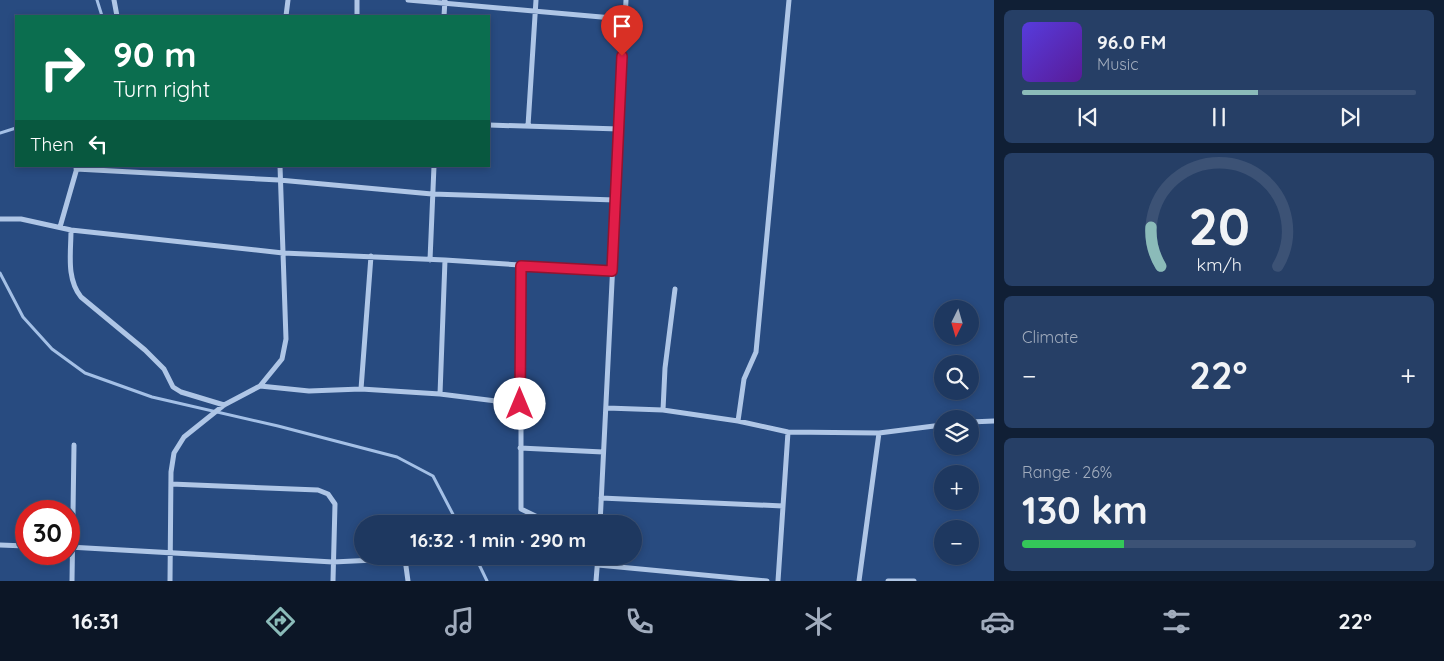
<!DOCTYPE html>
<meta charset="utf-8">
<style>
body{margin:0;font-family:Quicksand,sans-serif;background:#263f66;color:#f1f3f6;height:100vh;display:flex;flex-direction:column;font-size:19px;white-space:nowrap}
*{box-sizing:border-box;margin:0}
p{font-size:16px;color:#a1acbd}
.icon{flex:none;width:28px;height:28px;fill:none;stroke:currentColor;stroke-width:2;stroke-linecap:round;stroke-linejoin:round}
.map{position:relative;flex:1;overflow:hidden}
.details{display:flex;flex-direction:column;gap:10px;padding:10px;background:#101f35;width:450px}
.details>*{flex:none}
.guide{position:absolute;left:15px;top:15px;width:475px;height:152px;border-radius:0px;box-shadow:0 2px 8px #0003,0 0 0 1px #3c5275;background:#0b6e4f;color:#fff;overflow:hidden}
.needle{width:32px;rotate:185deg}
.buttons{position:absolute;left:934px;top:300px;display:grid;gap:10px}
.buttons a{display:grid;place-items:center;width:45px;height:45px;border-radius:50%;background:#1e3860;box-shadow:0 2px 8px #0003,0 0 0 1px #3c5275;font-size:25px}
.speed{position:absolute;left:15px;top:500px;display:flex;gap:10px;font-size:25px;font-weight:700;text-align:center}
.speed>*{display:grid;place-content:center;width:65px;height:65px;border-radius:50%;background:#1e3860;box-shadow:0 2px 8px #0003,0 0 0 1px #3c5275;line-height:1}
.speed .limit{border:8px solid #d22;background:#fff;color:#111}
.pin{position:absolute;display:grid;place-items:center;width:42px;height:42px;color:#fff;margin:-51px -21px;border-radius:50% 50% 50% 0;rotate:-45deg;box-shadow:0 0 5px #0007}
.pin .icon{rotate:45deg}
.me{position:absolute;width:55px;margin:-28px;rotate:0deg;stroke-linejoin:round;filter:drop-shadow(0 0 4px #0008)}
.turn{display:flex;align-items:center;gap:18px;height:105px;padding:0 15px;font-size:22px}
.turn .icon{width:65px;height:65px;stroke-width:2.5}
.turn b{display:block;font-size:35px;line-height:42px}
.then{display:flex;align-items:center;height:48px;padding:0 15px;background:#0003;gap:10px;font-size:19px}
.big{font-size:38px;font-weight:700;line-height:1.1}
.details .widget{flex:1;display:flex;flex-direction:column;justify-content:center;gap:8px;min-width:0;padding:0 18px;border-radius:8px;background:#263f66}
.details .dial{align-items:center;gap:0}
.dial svg{height:130px;overflow:visible;fill:none;stroke:#3c5275;stroke-width:7;stroke-linecap:round;text-anchor:middle}
.dial text{fill:#f1f3f6;stroke:none}
.song{display:flex;align-items:center;gap:15px}
.cover{width:60px;height:60px;border-radius:8px;background:linear-gradient(135deg,hsl(250 70% 55%),hsl(270 70% 35%))}
.played{height:5px;border-radius:2px;background:linear-gradient(90deg,#8bbbb9 60%,#3c5275 60%)}
.keys{display:flex;justify-content:space-around;direction:ltr}
.heat{display:flex;justify-content:space-between;align-items:center;font-size:28px;direction:ltr}
.charge{height:8px;border-radius:4px;background:linear-gradient(90deg,#34c759 26%,#3c5275 0)}
.trip{position:absolute;left:354px;top:515px;width:288px;height:50px;border-radius:25px;background:#1e3860;box-shadow:0 2px 8px #0003,0 0 0 1px #3c5275;font-weight:700;line-height:50px;text-align:center}
.menu{display:flex;height:80px;justify-content:space-around;align-items:center;background:#0c1626;color:#a1acbd}
.menu .icon{width:35px;height:35px}
.menu .active{color:#8bbbb9}
.menu b{font-size:22px;color:#f1f3f6}
main{display:flex;flex:1;min-height:0}
.map>svg:first-child{display:block}
.lines{fill:none;stroke-linecap:round;stroke-linejoin:round}
.stream{stroke:#a4c0e6;stroke-width:3}
.street{stroke:#afc6e6;stroke-width:5}
.route-casing{stroke:#92132f;stroke-width:12}
.route{stroke:#e11d48;stroke-width:9}
</style>
<main>
<div class="map">
<svg width="994" height="581" viewBox="0 0 994 581">
<rect width="100%" height="100%" fill="#284b80"/>
<g class="lines">
<path class="stream" d="M97,0L102,16
M0,133L16,128
M0,273L23,317L52,349L85,373L152,397L278,426L397,457L433,476L458,524
M475,556L487,581"/>
<path class="street" d="M114,0L117,16
M408,0L624,19
M286,16L288,0
M357,16V0
M444,16L445,0
M489,125L619,129
M528,126L536,0
M76,169L279,180L432,194L615,200
M0,219H21L71,230L283,253L445,260L612,271
M60,227L77,168
M71,230C71,253 66,278 81,297L145,350L164,369L173,387L181,392L224,405
M430,260L434,166
M521,266V509L552,524
M260,386L309,391L361,389L440,394L520,404
M361,389L371,256
M440,394L445,260
M607,408L663,410L738,421L788,432L879,433L942,425
M663,410L665,368L675,289
M738,421L744,379L756,352L789,0
M970,422L994,421
M520,448L603,452
M171,484L318,490L328,494L335,504L333,581
M601,498L783,506
M600,524L626,0
M0,545L26,546
M69,547L333,562L437,557
M405,559L408,581
M598,565L767,581
M72,581L74,445
M170,581L171,472L174,453L184,437L224,405L260,386L282,359L286,339L280,166
M596,581L598,556
M778,581L788,432
M859,581L879,433
M888,581H914"/>
</g>
<g class="lines">
<defs>
<path id="route" d="M520,404L521,266L612,271L622,56"/>
</defs>
<use href="#route" class="route-casing"/>
<use href="#route" class="route"/>
</g>
</svg>
<div class="buttons">
<a><svg class="needle" viewBox="-14 -14 28 28"><path d="M0-13l5 13h-10z" fill="#e53935"/><path d="M0 13l5-13h-10z" fill="#a1acbd"/></svg></a>
<a><svg class="icon" aria-label="search" viewBox="0 0 24 24"><circle cx="10" cy="10" r="6"/><path d="M15 15l6 6"/></svg></a>
<a><svg class="icon" aria-label="layers" viewBox="0 0 24 24"><path d="M12 4l9 5-9 5-9-5zM3 14l9 5 9-5"/></svg></a>
<a>+</a>
<a>−</a>
</div>
<div class="speed"><div class="limit">30</div></div>
<div class="pin" style="left:622px;top:56px;background:#d93025"><svg class="icon" aria-label="arrive" viewBox="0 0 24 24"><path d="M6 21V4h12l-3 4 3 4H6"/></svg></div>
<svg class="me" style="left:520px;top:404px" viewBox="-20 -20 40 40"><circle r="19" fill="#fff"/><path d="M0-13L10 11 0 6-10 11z" fill="#e11d48"/></svg>
<div class="trip">16:32 · 1 min · 290 m</div>
<div class="guide">
<div class="turn"><svg class="icon" aria-label="right" viewBox="0 0 24 24"><path d="M7 20v-9h11M14 6l5 5-5 5"/></svg><div><b>90 m</b>Turn right</div></div>
<div class="then">Then<svg class="icon" aria-label="left" viewBox="0 0 24 24"><path d="M17 20v-9H6M10 6l-5 5 5 5"/></svg></div>
</div>
</div>
<section class="details">
<div class="widget">
<div class="song"><i class="cover"></i><div><b>96.0 FM</b><p>Music</p></div></div>
<div class="played"></div>
<div class="keys"><svg class="icon" aria-label="previous" viewBox="0 0 24 24"><path d="M18 5L8 12l10 7zM5 5v14"/></svg><svg class="icon" aria-label="pause" viewBox="0 0 24 24"><path d="M8 5v14M16 5v14"/></svg><svg class="icon" aria-label="next" viewBox="0 0 24 24"><path d="M6 5l10 7-10 7zM19 5v14"/></svg></div>
</div>
<div class="widget dial"><svg viewBox="0 0 100 80">
<path d="M14 69A42 42 0 1 1 86 69"/>
<path d="M14 69A42 42 0 0 1 8 45" stroke="#8bbbb9"/>
<text x="50" y="56" font-size="32" font-weight="700">20</text>
<text x="50" y="72" font-size="11">km/h</text>
</svg></div>
<div class="widget"><p>Climate</p>
<div class="heat"><a>−</a><b class="big">22°</b><a>+</a></div>
</div>
<div class="widget"><p>Range · 26%</p><b class="big">130 km</b><div class="charge"></div></div>
</section>
</main>
<nav class="menu">
<b>16:31</b>
<svg class="icon active" aria-label="directions" viewBox="0 0 24 24"><path d="M12 3l9 9-9 9-9-9zM9 14v-3h6M13 9l2 2-2 2"/></svg>
<svg class="icon" aria-label="music" viewBox="0 0 24 24"><path d="M9 18V5l10-2v13"/><circle cx="6" cy="18" r="3"/><circle cx="16" cy="16" r="3"/></svg>
<svg class="icon" aria-label="phone" viewBox="0 0 24 24"><path d="M5 4h4l2 5-3 2q2 4 5 5l2-3 5 2v4C11 20 4 13 5 4z"/></svg>
<svg class="icon" aria-label="climate" viewBox="0 0 24 24"><path d="M12 3v18M4 7l16 10M4 17L20 7"/></svg>
<svg class="icon" aria-label="car" viewBox="0 0 24 24"><path d="M5 17H2v-5l4-1 3-4h7l3 4 3 1v5h-3M9 17h6M6 11h13"/><circle cx="7" cy="17" r="2"/><circle cx="17" cy="17" r="2"/></svg>
<svg class="icon" aria-label="filters" viewBox="0 0 24 24"><path d="M4 7h16M4 17h16"/><circle cx="9" cy="7" r="2"/><circle cx="15" cy="17" r="2"/></svg>
<b>22°</b>
</nav>
